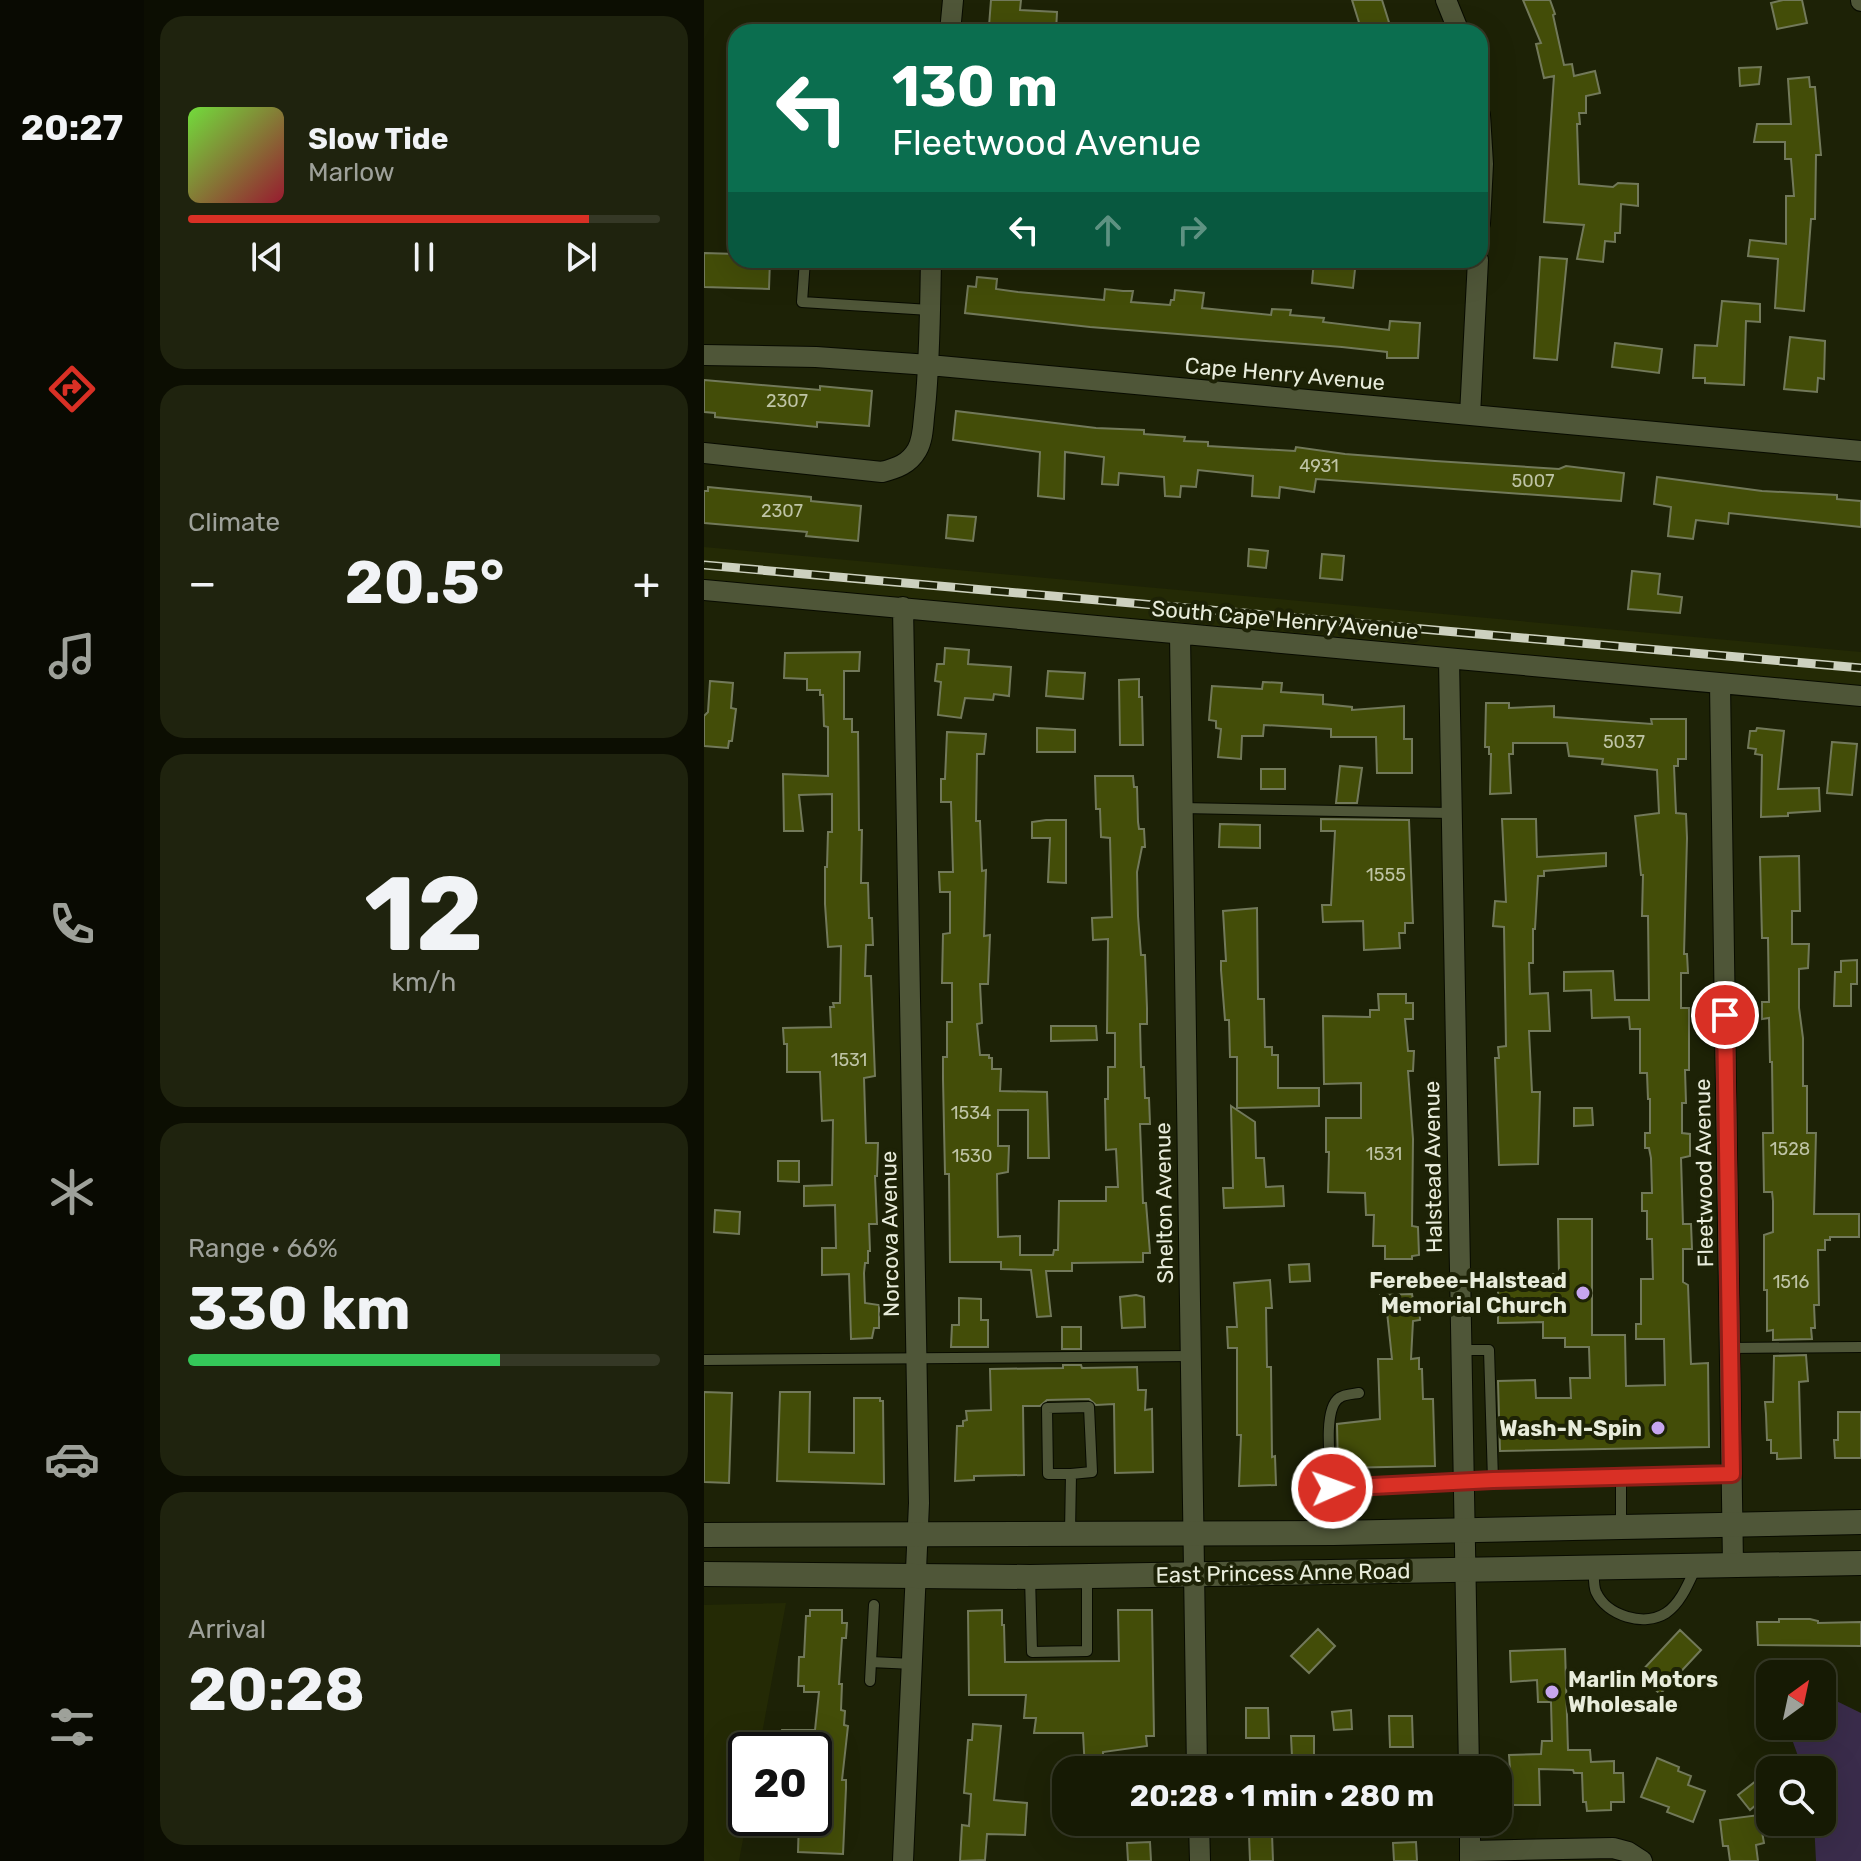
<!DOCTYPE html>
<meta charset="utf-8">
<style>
body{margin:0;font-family:Rubik,sans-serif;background:#1f230e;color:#f1f3f6;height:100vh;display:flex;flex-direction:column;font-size:30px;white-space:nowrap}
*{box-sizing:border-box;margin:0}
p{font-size:26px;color:#9ea19a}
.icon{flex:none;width:44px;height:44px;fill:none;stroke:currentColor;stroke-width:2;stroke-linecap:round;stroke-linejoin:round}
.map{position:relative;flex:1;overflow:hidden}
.details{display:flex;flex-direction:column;gap:16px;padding:16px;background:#0c0e02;width:560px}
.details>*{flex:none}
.banner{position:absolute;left:24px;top:24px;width:760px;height:244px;border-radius:24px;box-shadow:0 8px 32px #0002,0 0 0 2px #353826;background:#0b6e4f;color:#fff;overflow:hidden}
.needle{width:52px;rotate:33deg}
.controls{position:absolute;left:1052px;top:1660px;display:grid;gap:16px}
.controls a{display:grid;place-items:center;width:80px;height:80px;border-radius:16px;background:#161a04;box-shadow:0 8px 32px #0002,0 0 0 2px #353826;font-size:40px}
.speed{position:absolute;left:24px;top:1732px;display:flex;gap:16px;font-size:40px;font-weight:700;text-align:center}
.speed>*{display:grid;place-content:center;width:104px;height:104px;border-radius:50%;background:#161a04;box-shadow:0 8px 32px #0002,0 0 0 2px #353826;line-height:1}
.speed .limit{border:4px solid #111;border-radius:12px;background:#fff;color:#111}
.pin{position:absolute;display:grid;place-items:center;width:68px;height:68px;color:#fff;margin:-34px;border:4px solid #fff;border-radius:50%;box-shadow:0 2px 8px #0007}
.me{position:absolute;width:88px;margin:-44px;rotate:88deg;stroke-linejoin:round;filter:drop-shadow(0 0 6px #0008)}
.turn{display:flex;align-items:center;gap:28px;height:168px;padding:0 32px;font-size:36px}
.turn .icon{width:104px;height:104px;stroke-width:2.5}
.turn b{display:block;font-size:56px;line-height:68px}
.lanes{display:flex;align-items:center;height:76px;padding:0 32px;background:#0003;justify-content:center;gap:40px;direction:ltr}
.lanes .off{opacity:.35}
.big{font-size:60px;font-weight:700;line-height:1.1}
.details .card{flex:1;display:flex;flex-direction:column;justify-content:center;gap:12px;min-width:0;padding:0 28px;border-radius:24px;background:#1f230e}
.details .dial{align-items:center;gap:0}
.dial b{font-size:104px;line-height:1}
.song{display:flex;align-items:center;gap:24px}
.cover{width:96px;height:96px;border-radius:12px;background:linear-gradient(135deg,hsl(100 70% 55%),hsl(350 70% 35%))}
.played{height:8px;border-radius:4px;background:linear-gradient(90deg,#d93025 85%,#353826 85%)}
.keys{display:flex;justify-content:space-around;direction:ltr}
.heat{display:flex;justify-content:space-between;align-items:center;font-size:44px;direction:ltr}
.charge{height:12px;border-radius:6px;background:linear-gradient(90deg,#34c759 66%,#353826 0)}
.trip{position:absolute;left:348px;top:1756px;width:460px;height:80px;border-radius:24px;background:#161a04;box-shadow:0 8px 32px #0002,0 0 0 2px #353826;font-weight:700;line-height:80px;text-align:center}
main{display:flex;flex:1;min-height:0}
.dock{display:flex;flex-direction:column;width:144px;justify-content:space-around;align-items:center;background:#090a02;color:#9ea19a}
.dock .icon{width:56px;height:56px}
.dock .selected{color:#d93025}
.dock b{font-size:36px;color:#f1f3f6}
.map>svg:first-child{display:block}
.built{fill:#242a05}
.green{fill:#3a2c4b}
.building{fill:#434d08;stroke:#72795a;stroke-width:2}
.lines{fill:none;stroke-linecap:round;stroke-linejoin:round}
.lane-casing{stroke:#080b00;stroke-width:12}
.street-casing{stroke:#080b00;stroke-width:22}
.secondary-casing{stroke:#080b00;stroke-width:26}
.lane{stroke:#4f5638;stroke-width:10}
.street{stroke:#4f5638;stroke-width:20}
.secondary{stroke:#4f5638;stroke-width:24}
.rail-casing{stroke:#cdd1bf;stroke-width:9}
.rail{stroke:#1d2206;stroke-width:6;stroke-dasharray:18;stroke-linecap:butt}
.route-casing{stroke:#8d1f18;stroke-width:20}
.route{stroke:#d93025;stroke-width:14}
.poi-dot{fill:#c7a6ef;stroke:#1d2206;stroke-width:3}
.labels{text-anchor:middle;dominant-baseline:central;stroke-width:8;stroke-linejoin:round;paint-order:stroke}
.number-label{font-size:18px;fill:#bfc4a6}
.street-label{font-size:22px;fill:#e8ecdb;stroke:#1d2206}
.poi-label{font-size:22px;font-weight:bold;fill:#e8ecdb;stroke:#1d2206;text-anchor:end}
</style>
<main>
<nav class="dock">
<b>20:27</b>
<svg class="icon selected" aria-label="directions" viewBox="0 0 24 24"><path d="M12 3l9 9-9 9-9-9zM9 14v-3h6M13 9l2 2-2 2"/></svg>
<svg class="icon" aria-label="music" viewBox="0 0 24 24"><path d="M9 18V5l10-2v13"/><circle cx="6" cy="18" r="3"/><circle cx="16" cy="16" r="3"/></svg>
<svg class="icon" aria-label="phone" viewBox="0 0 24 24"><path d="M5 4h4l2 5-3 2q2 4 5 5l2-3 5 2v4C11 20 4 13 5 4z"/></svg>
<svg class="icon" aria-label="climate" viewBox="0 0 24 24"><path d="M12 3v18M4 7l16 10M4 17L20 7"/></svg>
<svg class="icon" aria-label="car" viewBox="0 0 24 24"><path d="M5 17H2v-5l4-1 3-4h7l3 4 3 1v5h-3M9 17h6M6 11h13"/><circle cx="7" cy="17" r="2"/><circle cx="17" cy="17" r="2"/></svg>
<svg class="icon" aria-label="filters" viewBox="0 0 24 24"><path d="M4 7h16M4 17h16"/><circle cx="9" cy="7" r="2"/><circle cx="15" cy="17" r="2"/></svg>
</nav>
<section class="details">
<div class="card">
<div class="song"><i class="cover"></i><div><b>Slow Tide</b><p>Marlow</p></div></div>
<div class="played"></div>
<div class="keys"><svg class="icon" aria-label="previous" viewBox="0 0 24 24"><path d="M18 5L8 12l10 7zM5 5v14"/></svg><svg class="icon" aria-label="pause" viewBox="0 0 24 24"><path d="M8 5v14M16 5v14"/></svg><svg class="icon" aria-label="next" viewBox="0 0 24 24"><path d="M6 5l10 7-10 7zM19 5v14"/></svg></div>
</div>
<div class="card"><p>Climate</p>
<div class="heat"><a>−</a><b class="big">20.5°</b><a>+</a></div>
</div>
<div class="card dial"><b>12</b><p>km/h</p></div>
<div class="card"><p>Range · 66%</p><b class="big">330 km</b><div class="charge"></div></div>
<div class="card"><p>Arrival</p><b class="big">20:28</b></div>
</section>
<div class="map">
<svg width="1157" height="1861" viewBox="0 0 1157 1861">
<rect width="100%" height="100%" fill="#1d2206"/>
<path class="built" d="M0,547L1157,652V686L0,583Z
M82,1603L55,1750H42L43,1818L35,1861H0V1605Z"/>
<path class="green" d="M1118,1694L1157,1713V1861H1112L1110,1822H1118V1770H1099L1085,1731L1080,1726H1118Z"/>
<path class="building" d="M287,0H317L316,10L353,12L352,32H325V28L285,26Z
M648,0H678L688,32H658Z
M819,0H846L851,14L849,15L860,65L868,64L870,76L891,71L896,93L882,96V113H875L876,124H873L875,184L909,187L914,183L934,184V206L917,204L916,233H911V242L901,241L899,262L873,259L880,225L840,222L850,76L840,78L832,44L837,43Z
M1079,0H1098L1103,23L1073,29L1067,3Z
M1057,67L1055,84L1036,86L1035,68Z
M1105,77L1106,87H1111L1117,155H1112L1111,219H1107L1100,311L1071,308L1074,259L1044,256L1046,240L1082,244V196H1090L1087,159H1081V142H1050L1053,124H1087L1084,79Z
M0,253L32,254V260H66L65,289L0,287Z
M836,257L863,259L853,360L830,358Z
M610,260H652L649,288L608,283Z
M273,277L293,279L292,289L314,292L400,300L401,289L419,291H429L427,302L466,305L467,300H470L471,290L500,293L498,308L567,315L568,309L587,310L586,315L620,318L619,322L685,330L686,321L716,323L714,358H683V352L638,347L386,327L261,313L264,286L272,287Z
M1018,301L1056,304V322L1042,321L1040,385L1001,383V378H989L991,345L1013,346Z
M1086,337L1121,341L1120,379L1114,378L1113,392L1080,389Z
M911,343L958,349L955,373L908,367Z
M0,380L116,390V386L168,391L165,426L113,422V427L11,417V413L0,412Z
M252,411L392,428L440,430V434L481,437L480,441L504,442V446L591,451L592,447L641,454L731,461L855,469L862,466L920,473L917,501L612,479L610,492L576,487L575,498L548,496L549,476L494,470L492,487L477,486L476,497L461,496L460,477L415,473L414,485L398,484L400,457L361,452L360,499L334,496L336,452L249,440Z
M953,477L1058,491L1133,495V499L1157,501V527L1025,513L1024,524L992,520L989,539L964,536L967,507L950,504Z
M4,487L107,497V501L157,506L154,541L102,536L103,532L0,523V491H4Z
M244,515L272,517L269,541L242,538Z
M545,549L564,551L562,568L544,566Z
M618,554L640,556L638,580L616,578Z
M928,571L956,574L954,594L978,597L976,613L924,609Z
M241,648L265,650L264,664L307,667L305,696L290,694L289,700L261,698L257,718L234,715L237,682L231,681L233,664H240Z
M156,652L155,671H140V719H148V732H154L155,830H158L157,883H164L165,918H168L169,945H162L161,976H167L171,1076L160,1078L162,1143H174L173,1176H171L173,1224H165L166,1251H164V1263H161L160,1273L161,1303L175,1305V1328H170L168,1338L147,1339L145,1274L118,1275V1248H132L131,1205L100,1206V1186L128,1185L129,1120L118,1121L116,1072H83V1044H80L79,1028L127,1027L126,1007H130L129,1003H136L137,946L124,947L121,904V867H123L124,832H128V794L95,795L99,831H80L79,774L124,776V727L120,726L119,695H116V690H103V679L80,678L81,653Z
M344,671L381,673L379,699L342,696Z
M435,679V697H438L439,745H416L415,680Z
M6,681L29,683L27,708L32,709L28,741H25L24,748L0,746V716L4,712Z
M559,682L578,683L577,692L619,695V704L648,707V710L700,706V739H708V773H673L672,737H627V729L560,725L559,736H538L537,759L514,757L517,729L512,728V721L505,720L508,686L558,689Z
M782,703H805V708L850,706V717L948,724L947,719H982V759H974V766H970L972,813L982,814L983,838L980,954H983L984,973H977V1008H985V1070H981L982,1103H978V1133L986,1134V1156L977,1158L979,1224H987L988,1249H979V1282L984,1285L987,1364L1004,1363L1005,1447L796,1451L794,1381L831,1380L832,1398H867L866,1378H886L885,1347H861V1338H839V1322L794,1323V1288H838L839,1274H855L854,1219H888V1335H921L922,1386L961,1385L960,1339H932V1324H937V1279H949L948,1239H943V1211H938V1193H948L947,1158L945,1148H941V1133H946V1099H944L943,1073H936V1029H926L925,1017L888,1018L887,990L860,991V972L909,971L911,1000H945L944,916H938L939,875H937L931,816L955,813L953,770L898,764L899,759L865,756L863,743H809V754H805L807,793L786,794L787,754H785V747H781Z
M333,728L371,730V752H333Z
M1053,728L1080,731L1074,789L1115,788L1116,811L1084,813V816L1057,817L1058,755L1051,754L1052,749L1044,748L1046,731H1052Z
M243,732L282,734L280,754H273L272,821H276L278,871L282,870L280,936L286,935L284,984H276L278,1023L273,1024L276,1055H285V1058H288V1069H297L296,1091L343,1092L345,1158H324V1110H294V1146H305L304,1172L293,1174L294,1237L316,1236V1255H349L350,1250H354L355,1201H402V1187H414L412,1149L402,1150L401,1099H404V1067H411V1033H403L404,939L389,940L388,918L408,917L406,838L397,837L396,809H392L391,776H429L430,787H433L434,822L435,829H440L441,847H438L433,872L434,916L437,955H441L443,1008V1024H436L437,1067H440L441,1098H445L446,1124H436L439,1203H442L446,1253H439V1262L368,1263V1271H342L347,1316L333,1317L327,1270L297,1269V1262H246L245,1174H241L239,1079V1057H243V1022H248V983H238L239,934L246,933V892H236L235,872H249L247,802H237V779H241Z
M1128,742L1153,744L1148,795L1123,793Z
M636,766L658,768L653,803H632Z
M557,769H581V789H557Z
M617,819L705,820L709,923H701V933H695L696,948L660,950L659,921L619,922L618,905H627L631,831H617Z
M798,819H832L833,857L902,853V866L840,871V876H834L831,929H829V963H825L826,994L844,993L846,1031H825L828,1092H836L834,1164L795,1165L791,1058H795L794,1047L802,1046L800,927L789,926L791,901L802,902Z
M342,820H362V883L344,882L346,838H328V822Z
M516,824L556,825V848L515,847Z
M1095,856L1096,911H1088V944H1105L1104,968L1095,969V1008L1099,1038V1086H1103V1133H1112L1110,1214H1155V1237H1126V1240H1121V1250H1114L1115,1305H1110L1111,1328H1107L1108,1339L1069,1340V1330L1063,1331V1290H1060V1235L1069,1232V1201L1068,1192H1060L1059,1133H1069L1068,1062H1066L1065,1018L1058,1019V1002H1065L1064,938H1058L1056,857Z
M553,908L554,999H560L561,1047H568V1055H574V1088H615V1106L533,1108V1057H526L525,1020H521L517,970V961H522L519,911Z
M1153,960V984H1147V1006H1130L1131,972H1137V961Z
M674,994H702V1003H709V1019H701L704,1051H710L709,1071H704L709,1139L708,1226L714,1227L715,1255L708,1256V1259H681V1246H669L670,1215H662L661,1193L624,1192L625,1152H622V1118H657V1083L620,1084L619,1016L666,1017V1010H675Z
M347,1026H392L393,1040L347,1041Z
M527,1106L551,1122L552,1158H560L562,1187L579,1186L580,1206L520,1208L519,1188H529Z
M870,1108H888L889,1125L870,1126Z
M74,1161H95V1182L74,1181Z
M11,1210L36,1212L35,1234L10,1232Z
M605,1264L606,1281L586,1282L585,1265Z
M566,1280L568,1308H562L563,1367H567L568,1457L571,1456L572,1485L535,1486L537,1435H533V1348H524L523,1327H533L530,1283Z
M708,1294L709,1300H715L716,1320L709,1321L707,1359L715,1358V1369H718L719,1399H729L731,1466L634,1468L633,1424L676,1419L674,1359H688L683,1312H676V1295Z
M432,1295L440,1297L441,1327L418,1328L416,1297Z
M255,1298L277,1299V1320H284V1347H247L248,1325H255Z
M358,1327H377V1349H358Z
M1102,1355L1104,1381L1095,1382L1097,1458L1073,1459V1453H1067V1440H1063L1062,1414L1061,1402H1069L1070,1356Z
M359,1365H377L378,1368L433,1367L434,1390H442L441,1410L448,1409L449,1472L411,1473L410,1404L392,1405L385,1399L343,1400L336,1406H319L320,1475L270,1476V1480L251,1481L253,1426H259V1421L263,1420L262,1411L287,1410L286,1369L359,1368Z
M0,1392L28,1393L25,1483L0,1482Z
M76,1392H106L105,1452L150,1453V1398H176V1401H179L180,1484L73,1481Z
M1134,1412H1157V1458H1131L1130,1440H1134Z
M106,1610H138V1623H143L142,1638H138L135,1684H138L137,1710L141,1711L140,1725L144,1726L138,1780H142V1788L139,1854L94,1852L95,1818H110L111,1750L74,1749V1733H77L78,1730H111L115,1692H100V1686H94L95,1657H100L102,1616H106Z
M298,1610V1625H300L301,1662L415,1661L414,1610H448L450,1736H442L443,1746L399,1752V1770H381L379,1733H330L332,1718H320L322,1695H265L264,1611Z
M1075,1619H1106L1114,1621V1623L1157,1622V1646L1054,1645L1053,1622H1075Z
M614,1629L631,1646L605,1673L587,1656Z
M976,1630L997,1650L956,1694L935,1674Z
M861,1649L864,1750H886L887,1762L910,1761V1773H919L920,1802H907V1810L883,1811L882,1802H879L878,1773H870L869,1770L835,1769L836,1805H807L802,1769H806L805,1755L837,1754L838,1741H848L847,1702H834L833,1680L807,1682L806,1651Z
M542,1708H564L565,1738H542Z
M647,1710L648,1729L630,1730L628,1712Z
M685,1716H708L709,1747H686Z
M269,1724L297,1726L290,1800L323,1803L321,1835L283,1834L281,1860L256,1861L258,1825L265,1826L267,1794L260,1793L264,1740H268Z
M587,1736H610V1757H588Z
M953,1758L975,1767L974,1771L987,1776L984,1785L1001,1791L989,1822L963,1812L965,1807L937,1797Z
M1066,1770V1793L1046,1810L1034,1795Z
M1055,1815L1060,1843L1052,1845L1054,1861H1026L1024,1846H1019L1016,1820Z
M568,1834L569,1861H546L545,1835Z
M446,1842L447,1861H424L423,1843Z
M712,1842L713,1861H690L689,1843Z"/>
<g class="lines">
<defs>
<path id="lane" d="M101,260L98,302L226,310
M150,260L227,263
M478,808L747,813
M1026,1348L1157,1347
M757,1350H785L789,1480
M0,1360L487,1356
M917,1477V1527
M628,1488C627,1468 618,1410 635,1398C640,1394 649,1394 655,1393
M366,1533L367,1474L388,1472L385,1407L343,1408L344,1474H367
M630,1533L628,1488L789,1480L1028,1474
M890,1568C890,1575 889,1585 892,1592C903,1616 940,1627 962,1613C977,1603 985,1582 992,1567
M326,1577L328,1652L383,1651V1576
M170,1605L167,1662L209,1664
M166,1681L167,1662"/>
<path id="street" d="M742,0L755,32
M1157,0V1
M246,32L249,0
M776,115L779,164L776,223
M0,355L112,357L225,365L1157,451
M766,415L774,260
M0,453L178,472C193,468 205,464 213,450C220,438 219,421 221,408C226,358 226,309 227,260
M0,590L1157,696
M476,635L493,1770
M745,659L765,1770
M1016,684L1029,1565
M495,1822L496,1861
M766,1822V1861
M766,1851L909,1848L924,1852L938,1861
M199,1861L215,1503L199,607"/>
<path id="secondary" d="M0,1535L630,1533L1157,1522
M0,1574L326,1577L1157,1563"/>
</defs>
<use href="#lane" class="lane-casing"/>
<use href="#street" class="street-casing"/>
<use href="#secondary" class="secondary-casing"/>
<use href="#lane" class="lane"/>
<use href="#street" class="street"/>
<use href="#secondary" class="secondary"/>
<defs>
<path id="rail" d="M0,565L1157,668"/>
</defs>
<use href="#rail" class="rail-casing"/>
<use href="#rail" class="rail"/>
</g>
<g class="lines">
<defs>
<path id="route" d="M628,1488L789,1480L1028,1474L1021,1015"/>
</defs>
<use href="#route" class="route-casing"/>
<use href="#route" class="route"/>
</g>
<g class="poi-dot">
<circle cx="879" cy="1293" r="8"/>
<circle cx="954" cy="1428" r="8"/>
<circle cx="848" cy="1692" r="8"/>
</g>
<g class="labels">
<g class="number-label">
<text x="83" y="401">2307</text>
<text x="615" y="466">4931</text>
<text x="829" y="481">5007</text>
<text x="78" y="511">2307</text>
<text x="920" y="742">5037</text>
<text x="682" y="875">1555</text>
<text x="145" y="1060">1531</text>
<text x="267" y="1113">1534</text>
<text x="1086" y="1149">1528</text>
<text x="680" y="1154">1531</text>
<text x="268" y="1156">1530</text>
<text x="1087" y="1282">1516</text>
</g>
<g class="street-label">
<text transform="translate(581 374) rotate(5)">Cape Henry Avenue</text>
<text transform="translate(581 620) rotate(5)">South Cape Henry Avenue</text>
<text transform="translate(729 1167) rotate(-91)">Halstead Avenue</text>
<text transform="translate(1000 1173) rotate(-91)">Fleetwood Avenue</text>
<text transform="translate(460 1203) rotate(-91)">Shelton Avenue</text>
<text transform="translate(186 1234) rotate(-91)">Norcova Avenue</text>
<text transform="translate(579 1573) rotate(-1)">East Princess Anne Road</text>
</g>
<g class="poi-label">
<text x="863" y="1280">Ferebee-Halstead<tspan x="863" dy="25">Memorial Church</tspan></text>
<text x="938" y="1428">Wash-N-Spin</text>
<text x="864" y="1679" text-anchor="start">Marlin Motors<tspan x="864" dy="25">Wholesale</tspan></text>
</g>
</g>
</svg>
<div class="controls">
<a><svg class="needle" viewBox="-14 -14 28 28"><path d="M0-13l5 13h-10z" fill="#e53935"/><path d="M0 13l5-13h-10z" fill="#9ea19a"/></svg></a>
<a><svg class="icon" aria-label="search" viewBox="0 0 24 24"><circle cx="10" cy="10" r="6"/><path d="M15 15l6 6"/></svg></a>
</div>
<div class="speed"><div class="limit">20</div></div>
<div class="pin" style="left:1021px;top:1015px;background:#d93025"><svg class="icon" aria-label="arrive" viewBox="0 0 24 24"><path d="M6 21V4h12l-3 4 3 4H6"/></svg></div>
<svg class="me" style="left:628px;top:1488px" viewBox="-20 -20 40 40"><circle r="17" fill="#d93025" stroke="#fff" stroke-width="3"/><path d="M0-11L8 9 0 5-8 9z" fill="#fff"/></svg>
<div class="trip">20:28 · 1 min · 280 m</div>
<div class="banner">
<div class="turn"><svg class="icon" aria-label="left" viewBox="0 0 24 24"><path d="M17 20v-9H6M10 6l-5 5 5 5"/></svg><div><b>130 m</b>Fleetwood Avenue</div></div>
<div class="lanes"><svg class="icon" aria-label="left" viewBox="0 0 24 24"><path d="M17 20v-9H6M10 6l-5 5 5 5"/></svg><svg class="icon off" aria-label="ahead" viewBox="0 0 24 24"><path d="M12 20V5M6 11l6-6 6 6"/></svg><svg class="icon off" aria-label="right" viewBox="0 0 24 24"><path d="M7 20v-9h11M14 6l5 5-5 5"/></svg></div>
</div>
</div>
</main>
